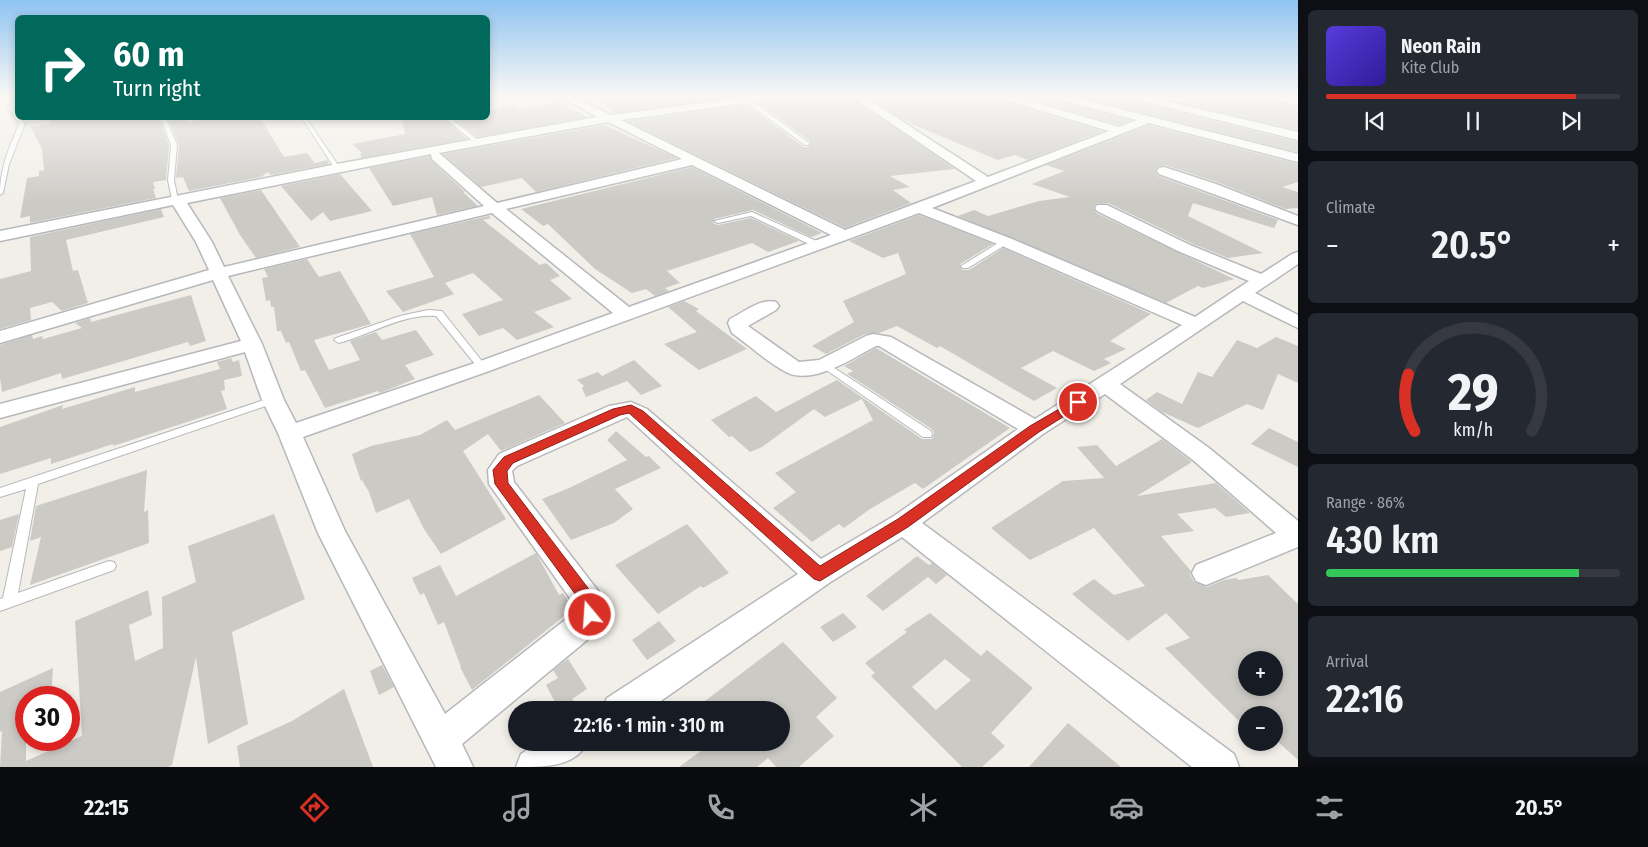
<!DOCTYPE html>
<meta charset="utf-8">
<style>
body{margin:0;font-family:"Fira Sans Condensed",sans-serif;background:#242831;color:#f1f3f6;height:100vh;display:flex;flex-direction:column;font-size:19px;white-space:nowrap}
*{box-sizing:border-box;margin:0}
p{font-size:16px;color:#9ea1a6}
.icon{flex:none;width:28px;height:28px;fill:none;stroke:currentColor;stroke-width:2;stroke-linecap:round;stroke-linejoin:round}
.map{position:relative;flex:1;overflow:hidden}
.details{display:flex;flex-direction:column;gap:10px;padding:10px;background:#0d0f14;width:350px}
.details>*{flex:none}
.guide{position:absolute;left:15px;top:15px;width:475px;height:105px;border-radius:8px;box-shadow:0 2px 8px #0003;background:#00695c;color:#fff;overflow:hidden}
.fabs{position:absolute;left:1238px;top:651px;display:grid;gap:10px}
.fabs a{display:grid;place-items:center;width:45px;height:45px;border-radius:50%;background:#171b24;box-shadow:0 2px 8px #0003;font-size:25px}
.speed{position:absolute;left:15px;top:686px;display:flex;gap:10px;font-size:25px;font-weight:700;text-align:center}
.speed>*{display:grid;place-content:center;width:65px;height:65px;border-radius:50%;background:#171b24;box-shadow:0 2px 8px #0003;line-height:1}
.speed .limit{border:8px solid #d22;background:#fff;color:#111}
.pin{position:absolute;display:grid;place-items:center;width:42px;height:42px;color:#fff;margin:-21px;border:2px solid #fff;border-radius:50%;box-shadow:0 1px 5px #0007}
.me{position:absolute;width:55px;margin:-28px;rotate:342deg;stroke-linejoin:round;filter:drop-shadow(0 0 4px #0008)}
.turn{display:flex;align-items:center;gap:18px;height:105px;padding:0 15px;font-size:22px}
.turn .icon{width:65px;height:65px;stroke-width:2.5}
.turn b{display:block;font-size:35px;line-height:42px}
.big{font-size:38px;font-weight:600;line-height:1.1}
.details .tile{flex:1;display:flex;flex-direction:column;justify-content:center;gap:8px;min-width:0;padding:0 18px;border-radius:8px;background:#242831}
.details .dial{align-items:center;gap:0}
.dial svg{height:130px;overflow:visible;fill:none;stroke:#363941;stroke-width:7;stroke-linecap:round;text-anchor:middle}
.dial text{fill:#f1f3f6;stroke:none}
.song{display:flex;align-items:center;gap:15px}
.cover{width:60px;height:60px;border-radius:8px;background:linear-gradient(135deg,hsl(250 70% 55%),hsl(250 70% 35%))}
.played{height:5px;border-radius:2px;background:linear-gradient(90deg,#d93025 85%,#363941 85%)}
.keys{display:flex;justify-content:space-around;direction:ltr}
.heat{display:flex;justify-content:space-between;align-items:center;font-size:28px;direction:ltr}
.charge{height:8px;border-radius:4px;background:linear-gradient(90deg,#34c759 86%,#363941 0)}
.trip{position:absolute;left:508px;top:701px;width:282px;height:50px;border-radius:25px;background:#171b24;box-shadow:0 2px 8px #0003;font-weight:600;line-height:50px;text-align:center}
.menu{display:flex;height:80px;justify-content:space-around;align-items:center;background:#090b0e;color:#9ea1a6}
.menu .icon{width:35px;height:35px}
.menu .on{color:#d93025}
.menu b{font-size:22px;color:#f1f3f6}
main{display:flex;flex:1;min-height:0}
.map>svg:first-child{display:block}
.building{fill:#cccac5;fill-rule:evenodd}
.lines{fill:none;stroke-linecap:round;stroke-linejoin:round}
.service-casing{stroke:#b5b8bc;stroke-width:2}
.minor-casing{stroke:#b5b8bc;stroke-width:3}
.tertiary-casing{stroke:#b5b8bc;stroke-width:3}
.service{fill:#fff;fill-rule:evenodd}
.minor{fill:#fff;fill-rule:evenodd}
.tertiary{fill:#fff;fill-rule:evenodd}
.route{fill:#d93025;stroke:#8d1f18}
</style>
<main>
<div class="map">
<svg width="1298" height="767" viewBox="0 0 1298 767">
<rect width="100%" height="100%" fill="#f1efe8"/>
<path class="building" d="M594,96H741L614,113Z
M823,96H849L955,169L890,176L910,187L893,190L911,203L845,228L627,121L747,105L804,147H809L810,141L758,103L780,99Z
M866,96H995L997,100L1103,131L1028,160L1015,155L998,160L907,122Z
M1019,96H1050L1053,100L1131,120L1119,125Z
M1076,96H1126L1129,100L1298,142V152Z
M1199,96L1208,98L1212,96H1268L1272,101L1298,107V130L1181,103Z
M558,102L588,117L477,137L452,118H488V111L513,106L520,109Z
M48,118H159L169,145L166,180L153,182L155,189H153L156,198L30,223V216L20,218L27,178L39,176V171L44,170L42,149L31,127L50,124Z
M168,118H186L187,122L213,118H260L284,157L307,153L315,163L327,160L329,164L271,175L268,172L261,177L189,191L183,177L176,178L179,145Z
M402,118H443L467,139L362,158L360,154L362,153L352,144L405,134Z
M604,125L677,158L536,192L522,178L481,187L443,154Z
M1149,125L1298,164V182L1282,187L1298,192V208L1285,209L1217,182L1165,165L1159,166L1155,170L1158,176L1278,220L1274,228L1193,203L1188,216L1263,253L1228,258L1191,243L1108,203H1097L1093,207L1096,213L1234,279L1203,288L1198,286L1166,303L958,216L974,210L988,216L1039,201L1070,197L1032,184L1064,171L1046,165Z
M430,156L431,160L465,192H463L478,206L437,215L432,197L393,206L369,168Z
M692,167L822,233L811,237L753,210L714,219L713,223L718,225L751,218L799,241L768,252L752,243L667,271L680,283L665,288L669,291L655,296L646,289L632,293L595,269L548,224L543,226L521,209Z
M340,174L372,211L330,221L323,212L311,221L281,186Z
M261,190L300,247L256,258L240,235L220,198Z
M161,209L164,217L66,240L73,271L78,270L88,303L62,311L52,302L30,308L31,320L0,329V279L31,271L30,237Z
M919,215L993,244L960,264L962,270H969L1003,248L1151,314L1110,341L1126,349L1104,359L1111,363L1094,371L1053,351L1021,368L1057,388L1034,401L940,346L937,348L897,326L879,333L865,334L826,354L812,346L854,322L843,301L906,274L898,253L883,258L849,241Z
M489,216L491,218L483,220L540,265L546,263L560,276L550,280L572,299L534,312L554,327L517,340L503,328L479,336L462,314L503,300L473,273L445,283L454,294L403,312L386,291L434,277L410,234Z
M307,259L319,277L340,271L371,324L314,340L329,370L360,360L350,341L376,332L382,340L416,330L434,355L405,365L415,379L380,393L378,391L325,408L305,370L301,371L289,342L286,343L281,331H277L274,307H271L270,300L266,301L262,278L268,277L264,269Z
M191,295L206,341L190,346L188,342L62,379L61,373L2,392L0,378V345L32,335L33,339L42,336L43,339L82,328L75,323L90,318L91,322Z
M684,301L699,309L696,311L747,349L699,370L664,344L697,332L668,307Z
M1276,337L1298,346V383L1278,374L1263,410L1247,404L1198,428L1162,412L1146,400L1157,392L1182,404L1198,372L1212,377L1237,340L1257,348Z
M876,348L1010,428L923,489L915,483L870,509L844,528L839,524L812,542L773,508L796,492L775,473L873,420L862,399L825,417L814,409L762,447L750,452L732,436L729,437L711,420L756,396L776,412L837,380L922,439H932L934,433L932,429L847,374L853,371L844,366Z
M231,358L233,362L239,360L242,376L224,380L225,390L221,391L227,409L113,446V444L51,464V458L0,474V427L63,405L62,409L135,387V392L220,369L217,362Z
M634,360L662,386L641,395L627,381L586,397L582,388L584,386L577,380L598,372L602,376Z
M539,395L565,423L501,451L488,434L463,451L506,519L441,554L424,529L409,499L376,513L369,492L362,480L361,481L352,454L371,446L420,435L447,420L455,430Z
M1269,428L1298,442V467L1251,444Z
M616,431L646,457L649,456L661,468L615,489L633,509L614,523L571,540L542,499L569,488L627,460L607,440Z
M1162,439L1192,462L1137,496L1216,483L1250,513L1226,517L1215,508L1177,514L1194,531L1161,536L1191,571L1190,574L1194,582L1207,587L1224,580L1236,578L1239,580L1268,575L1298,604V760L1274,738V715H1248L1246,713V728L1165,648L1190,638L1166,613L1128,641L1072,594L1094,579L1114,595L1145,586L1094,528L1030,560L991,528L1063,481L1104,478L1077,447L1097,445L1116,466ZM1246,660H1274V688H1246Z
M147,470L144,512L148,510L149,543L30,585L41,537L30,541L36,506Z
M19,514L12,547L0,551V520Z
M274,514L305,599L232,632L248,724L208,744L196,657L172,765L168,767H0L2,731L0,732V692L53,668L51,698H26V761L82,736L75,621L148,590L152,615L129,625L135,661L163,648L162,597L196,582L188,546Z
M687,524L729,573L703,588L701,586L658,614L615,565Z
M536,553L559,595L563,593L573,609L472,690L460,667H461L444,622L438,625L424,593L420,595L412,578L440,565L456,596Z
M917,556L929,565L932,563L947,575L936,584L928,577L883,611L866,596Z
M843,613L857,627L833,642L820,627Z
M930,613L981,656L987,650L1033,688L991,733L1005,746L982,767H962L871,676L875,673L865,663L907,632L904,630ZM945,659L971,680L936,710L912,687Z
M659,621L676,641L647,660L632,640Z
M783,642L837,698L816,717L834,736L799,767H776L768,758L757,767H679L713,742H781V710H693Z
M568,659L587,689L572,699L575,703L565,710H559L546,685L558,678L553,670Z
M382,665L394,687L379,695L370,671Z
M344,689L373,767H240L237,746L292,721Z
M1068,723L1121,767H1029Z"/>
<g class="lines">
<defs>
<path id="service" d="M745,99H749L809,143V145H805L745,101Z
M9,105L18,114V118H20L25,124L9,164L3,193L0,195C0,167 9,149 19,124L7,106Z
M161,118H166L177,145L174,180L178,200L175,202L172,200L168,180L171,145Z
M302,118H306L340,168L339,169H335Z
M445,118H450L479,141V143H475Z
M752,212L821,243L822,245L821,247H815L751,216L718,223L714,221Z
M1003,240H1009L1010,242L968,268H962L961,266Z
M428,310L442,311L485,365L487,367L485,369H479L436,316C402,314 372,334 339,343L334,340L336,338L400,316Z
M825,362L931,431L932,434L931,437H923L822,367L820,365L822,363Z
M273,397L277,398L278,400L277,402L38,484L18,593L109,561L114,562L116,566L114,570L0,611V599L3,598L26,489L0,497V488Z"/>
<path id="minor" d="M559,96H572L611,115L754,96H781L776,99L621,120L845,230L976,181L851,96H863L988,177L1109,131L998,98L997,96H1013L1119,127L1137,120L1053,98L1052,96H1069L1298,154V162L1149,123L932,208L1012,239L1195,317L1249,281L1178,251L1097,211L1095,208L1097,205H1107L1190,245L1261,274L1292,254L1298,252V264L1255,293L1298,315V328L1243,301L1120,384L1209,448L1298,521V547L1206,585L1196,581L1192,573L1196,565L1276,533L1193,460L1105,394L1043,434L922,523L1234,754L1239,767H1192L902,537L829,583L648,710H602L607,698L798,574L627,417L517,466L512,471L514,482L599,592C611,615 602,623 587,640L462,744L473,767H436L318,533L278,433L262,400L245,352L0,418V404L241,341L213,280L0,343V331L209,270L196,242L173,205L0,241V231L337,164L597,117ZM608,122L682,159L497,203L439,153ZM431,154L432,159L484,206L224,267L212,242L187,203ZM692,165L831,235L629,307L506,209ZM492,213L613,313L475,363L296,423L284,400L262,344L228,276ZM919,213L1000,245L1182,325L1035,419L891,337L873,334L866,336L819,360L799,362L748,326L776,310L779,306L776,302C761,298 744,312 730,319L728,323L732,333C750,346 767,362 786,372C812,386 853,358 876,346H879L1018,429L894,516L821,559L647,409L631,402L609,406L499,454L488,470L489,484L574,604L575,610L565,620L445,714L345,531L303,437L489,371Z
M1128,96H1145L1298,132V140L1129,98Z
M1164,167L1216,184L1298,216V225L1159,174L1157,171L1159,168Z
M539,742H588C575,767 546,767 516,767L521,754Z"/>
<path id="tertiary" d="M1270,96L1298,97V105L1272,99Z"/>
</defs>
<use href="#service" class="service-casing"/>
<use href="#minor" class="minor-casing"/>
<use href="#tertiary" class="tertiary-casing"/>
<use href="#service" class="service"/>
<use href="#minor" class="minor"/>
<use href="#tertiary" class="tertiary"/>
</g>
<linearGradient id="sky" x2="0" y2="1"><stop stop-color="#8fc3f1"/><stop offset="0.47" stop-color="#f9f8f5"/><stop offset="1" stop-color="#f9f8f5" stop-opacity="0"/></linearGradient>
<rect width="1298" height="203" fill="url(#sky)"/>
<path class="route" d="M1078,398L1082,399L1084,402L1082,405L1039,432L908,527L820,581L814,579L629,413L620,415L513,463L507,471L508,483L594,596L598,615L596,620L590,622L585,620L581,602L495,484L493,470L504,457L613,409L631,405L643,411L820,566L898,519L1030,426Z"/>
</svg>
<div class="fabs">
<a>+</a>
<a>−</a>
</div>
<div class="speed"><div class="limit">30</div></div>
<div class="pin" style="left:1078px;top:402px;background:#d93025"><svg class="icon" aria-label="arrive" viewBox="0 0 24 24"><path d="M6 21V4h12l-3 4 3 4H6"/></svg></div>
<svg class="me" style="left:590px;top:615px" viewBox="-20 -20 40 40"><circle r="17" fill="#d93025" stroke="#fff" stroke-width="3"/><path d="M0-11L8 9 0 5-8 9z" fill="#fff"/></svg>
<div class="trip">22:16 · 1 min · 310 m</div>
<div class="guide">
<div class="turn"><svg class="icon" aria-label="right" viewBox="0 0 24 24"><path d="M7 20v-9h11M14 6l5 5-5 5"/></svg><div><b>60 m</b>Turn right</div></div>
</div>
</div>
<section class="details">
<div class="tile">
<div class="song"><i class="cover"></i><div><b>Neon Rain</b><p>Kite Club</p></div></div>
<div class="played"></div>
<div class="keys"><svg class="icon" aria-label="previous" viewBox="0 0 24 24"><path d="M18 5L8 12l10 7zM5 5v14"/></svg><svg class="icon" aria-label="pause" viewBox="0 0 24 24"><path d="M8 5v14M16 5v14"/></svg><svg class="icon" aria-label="next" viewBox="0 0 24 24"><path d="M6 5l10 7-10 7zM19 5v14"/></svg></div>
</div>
<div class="tile"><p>Climate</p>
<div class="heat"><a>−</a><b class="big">20.5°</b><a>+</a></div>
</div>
<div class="tile dial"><svg viewBox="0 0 100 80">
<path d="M14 69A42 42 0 1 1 86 69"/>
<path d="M14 69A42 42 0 0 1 10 34" stroke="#d93025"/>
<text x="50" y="56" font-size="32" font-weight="700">29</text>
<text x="50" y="72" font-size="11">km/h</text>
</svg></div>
<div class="tile"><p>Range · 86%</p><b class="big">430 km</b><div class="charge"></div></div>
<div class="tile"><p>Arrival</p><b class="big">22:16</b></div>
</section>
</main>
<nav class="menu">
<b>22:15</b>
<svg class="icon on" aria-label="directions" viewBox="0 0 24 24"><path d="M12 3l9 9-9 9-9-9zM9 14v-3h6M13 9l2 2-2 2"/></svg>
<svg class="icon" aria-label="music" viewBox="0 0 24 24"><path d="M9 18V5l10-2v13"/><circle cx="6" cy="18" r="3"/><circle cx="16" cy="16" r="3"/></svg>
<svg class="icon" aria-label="phone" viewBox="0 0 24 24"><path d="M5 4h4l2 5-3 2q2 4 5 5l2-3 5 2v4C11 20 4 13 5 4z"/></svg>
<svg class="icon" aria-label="climate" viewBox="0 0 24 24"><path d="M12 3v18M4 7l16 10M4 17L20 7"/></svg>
<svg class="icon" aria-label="car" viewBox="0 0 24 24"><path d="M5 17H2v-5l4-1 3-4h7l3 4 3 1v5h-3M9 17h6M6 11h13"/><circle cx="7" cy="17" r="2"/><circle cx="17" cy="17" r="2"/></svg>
<svg class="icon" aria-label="filters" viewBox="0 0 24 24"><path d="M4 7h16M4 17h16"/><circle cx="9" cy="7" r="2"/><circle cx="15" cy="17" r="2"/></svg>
<b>20.5°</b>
</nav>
